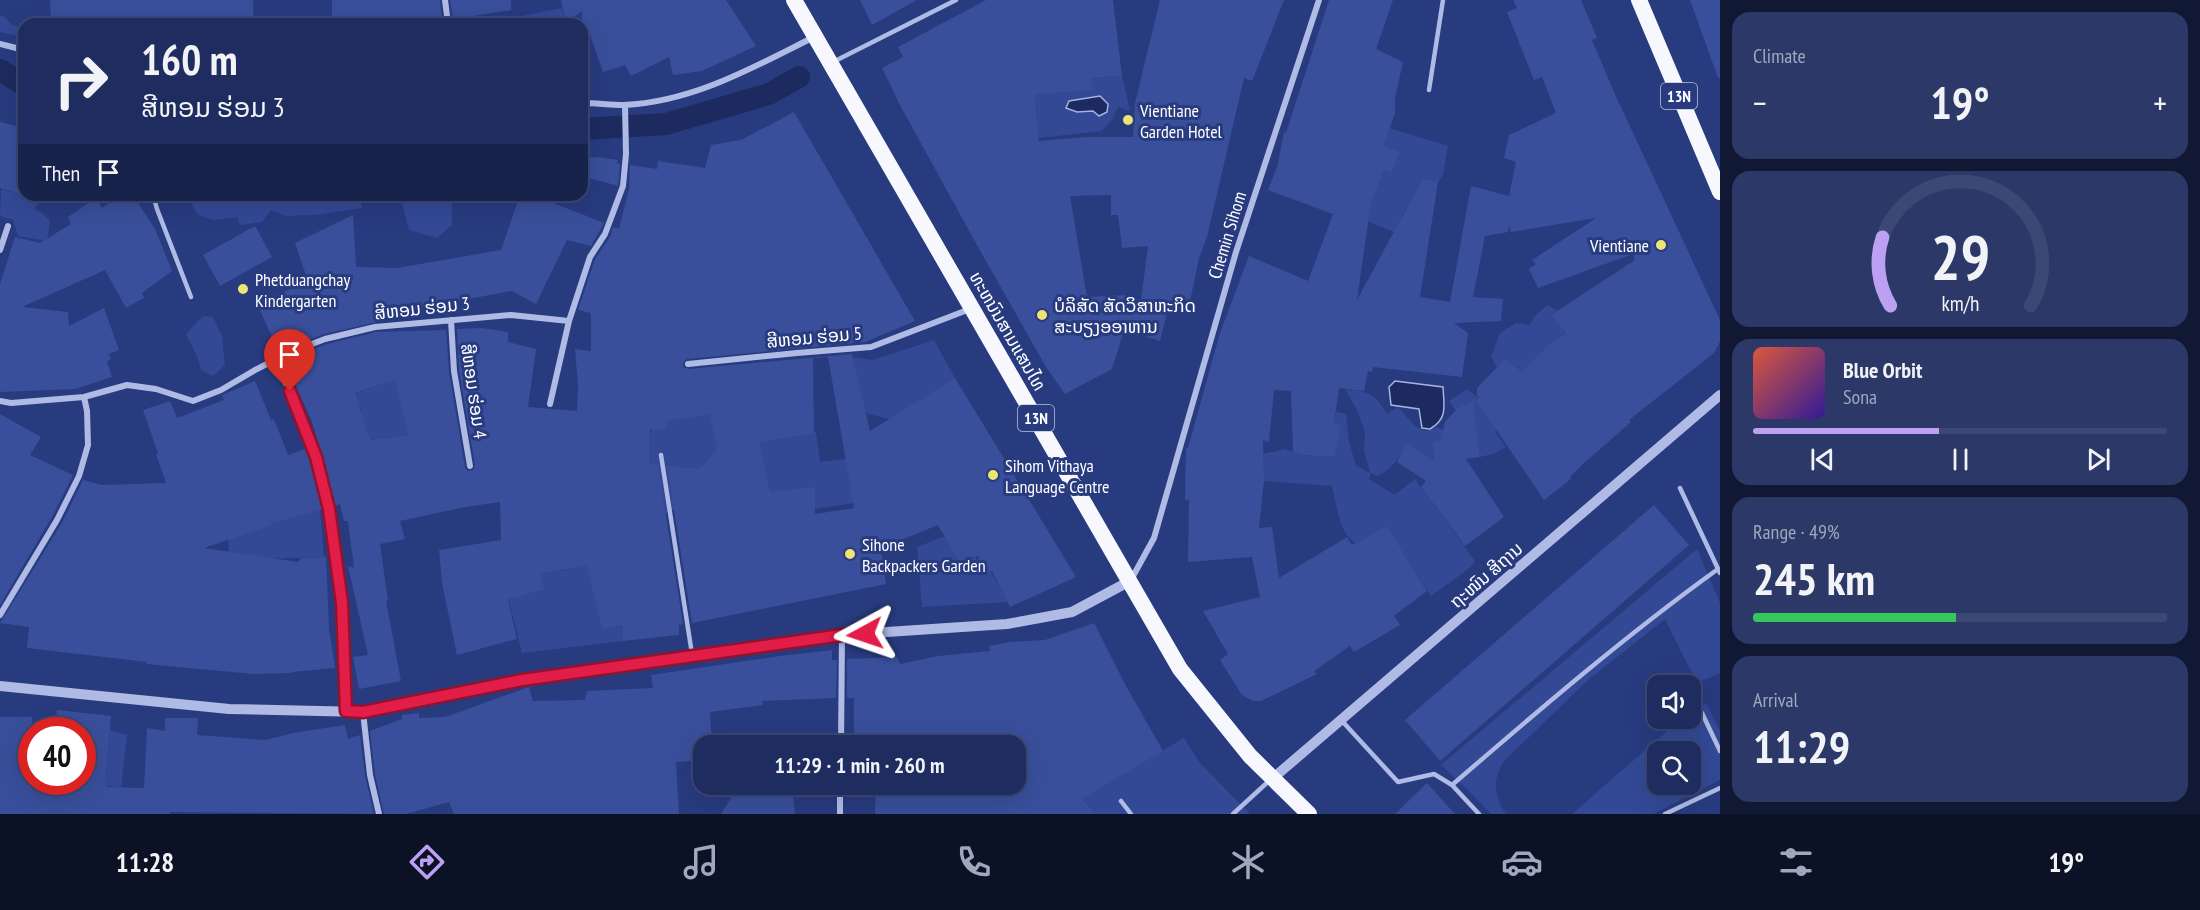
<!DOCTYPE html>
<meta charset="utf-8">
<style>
body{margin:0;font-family:"PT Sans Narrow","Noto Sans Lao",sans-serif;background:#2b3868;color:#f1f3f6;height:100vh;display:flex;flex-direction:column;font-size:22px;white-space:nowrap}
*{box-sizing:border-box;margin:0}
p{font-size:20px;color:#a1a7bd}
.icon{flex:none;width:33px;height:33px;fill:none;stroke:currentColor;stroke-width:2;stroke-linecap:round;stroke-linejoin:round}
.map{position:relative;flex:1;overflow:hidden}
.sheet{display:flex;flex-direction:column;gap:12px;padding:12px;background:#101834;width:480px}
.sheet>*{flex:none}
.top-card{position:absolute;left:18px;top:18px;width:570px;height:183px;border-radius:18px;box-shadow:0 6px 24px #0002,0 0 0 2px #3c4874;background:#1e2c5f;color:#f1f3f6;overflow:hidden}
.buttons{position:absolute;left:1647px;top:675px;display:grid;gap:12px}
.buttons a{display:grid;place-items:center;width:54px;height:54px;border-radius:12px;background:#1e2c5f;box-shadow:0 6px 24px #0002,0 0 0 2px #3c4874;font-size:30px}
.speed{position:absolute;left:18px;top:717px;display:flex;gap:12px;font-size:30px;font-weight:700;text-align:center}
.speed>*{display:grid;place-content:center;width:78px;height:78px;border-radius:50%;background:#1e2c5f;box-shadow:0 6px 24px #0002,0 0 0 2px #3c4874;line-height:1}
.speed .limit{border:9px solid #d22;background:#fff;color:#111}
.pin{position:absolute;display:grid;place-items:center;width:51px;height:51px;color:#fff;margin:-62px -26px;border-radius:50% 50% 50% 0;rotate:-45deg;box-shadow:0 0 6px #0007}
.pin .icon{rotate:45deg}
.me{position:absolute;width:66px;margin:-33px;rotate:265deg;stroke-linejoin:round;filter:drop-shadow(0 0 4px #0008)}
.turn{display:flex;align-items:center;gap:21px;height:126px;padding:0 24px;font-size:27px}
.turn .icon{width:78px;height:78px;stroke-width:2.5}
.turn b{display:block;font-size:42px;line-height:51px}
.then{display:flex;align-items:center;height:57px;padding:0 24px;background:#0003;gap:12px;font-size:22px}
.big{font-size:45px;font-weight:600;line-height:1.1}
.sheet .tile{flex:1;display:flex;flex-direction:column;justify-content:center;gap:9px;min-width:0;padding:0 21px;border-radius:18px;background:#2b3868}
.sheet .dial{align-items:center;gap:0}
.dial svg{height:156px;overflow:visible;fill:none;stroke:#3c4874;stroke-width:7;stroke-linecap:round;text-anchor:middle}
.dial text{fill:#f1f3f6;stroke:none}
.song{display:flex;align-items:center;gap:18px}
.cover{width:72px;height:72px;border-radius:9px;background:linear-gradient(135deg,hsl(10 70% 55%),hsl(250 70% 35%))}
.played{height:6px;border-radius:3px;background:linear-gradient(90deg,#bca0f2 45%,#3c4874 45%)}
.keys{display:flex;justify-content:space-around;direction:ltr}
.heat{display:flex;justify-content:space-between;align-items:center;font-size:33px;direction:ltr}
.charge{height:9px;border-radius:4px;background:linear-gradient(90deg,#34c759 49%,#3c4874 0)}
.trip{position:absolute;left:693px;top:735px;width:333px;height:60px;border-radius:18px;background:#1e2c5f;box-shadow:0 6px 24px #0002,0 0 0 2px #3c4874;font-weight:600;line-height:60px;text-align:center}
.tab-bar{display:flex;height:96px;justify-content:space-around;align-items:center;background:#0c1226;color:#a1a7bd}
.tab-bar .icon{width:42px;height:42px}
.tab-bar .on{color:#bca0f2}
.tab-bar b{font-size:27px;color:#f1f3f6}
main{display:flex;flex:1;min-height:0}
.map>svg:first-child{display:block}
.green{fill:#334996;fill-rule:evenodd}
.water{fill:#1c2a5f;stroke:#a4b3e5;stroke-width:1.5}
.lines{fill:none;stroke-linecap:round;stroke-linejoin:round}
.canal{stroke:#1c2a5f;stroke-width:22}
.building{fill:#394f9b;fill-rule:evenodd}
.service{stroke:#afbbe5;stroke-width:4.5}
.minor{stroke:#afbbe5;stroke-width:6}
.tertiary{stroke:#afbbe5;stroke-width:10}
.trunk{stroke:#f7f8fe;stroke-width:16}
.route-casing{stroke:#92132f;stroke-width:15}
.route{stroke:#e11d48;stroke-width:10}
.poi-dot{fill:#ece475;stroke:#283b7f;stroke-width:2}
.labels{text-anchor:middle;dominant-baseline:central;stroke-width:6;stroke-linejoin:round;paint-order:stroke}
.shield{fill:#283b7f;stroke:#bec4d9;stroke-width:1.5}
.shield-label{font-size:16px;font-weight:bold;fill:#fff}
.poi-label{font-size:18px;fill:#fff;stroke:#283b7f;text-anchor:start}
.street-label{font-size:18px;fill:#fff;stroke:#283b7f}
</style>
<main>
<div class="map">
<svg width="1720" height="814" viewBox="0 0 1720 814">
<rect width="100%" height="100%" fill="#283b7f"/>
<path class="green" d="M562,8L566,24H481Z
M0,16L5,17L12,25L23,28L22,37L0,32Z
M582,48L590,83L586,88L582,89Z
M1122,76L1130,111L1118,107L1112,120L1102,131L1039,138L1035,95L1092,90L1091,78Z
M1389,128L1448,146L1443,175L1438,182L1423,178L1401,218L1394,256V232L1362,219L1384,170L1392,173L1400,152L1384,145Z
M1,189L24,195H46L34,209L41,212L50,221L47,241L18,236L13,220L0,216Z
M186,195H360L362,208L315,215L285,216L271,210L262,222L240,225L237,217L213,220L198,215Z
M404,195H452V225L437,238L409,230L402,203Z
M1548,305L1557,311L1551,315L1563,329L1574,324L1575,326L1553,341L1523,371L1505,359L1497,368L1491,357L1500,333L1516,323L1529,325L1536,315Z
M203,316L213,317L222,336L225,365L213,376L201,370C199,357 191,346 186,334Z
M934,340L955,378L890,419L865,413L852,357L873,360Z
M442,368L408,435L370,440L372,454L360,408L311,419L351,404L349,396L393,380Z
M1345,389C1367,392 1375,392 1387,414L1398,407L1414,425L1424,431L1438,427L1443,430L1452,440L1433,442L1434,461L1406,443C1399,458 1393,469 1377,476L1371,473L1369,479L1395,495L1415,479L1475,561L1471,567L1431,596L1387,527L1355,543C1338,531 1337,505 1332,486L1264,481L1263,454L1285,449L1301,455L1333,457L1341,426L1334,423L1336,412L1346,414L1349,442L1356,466L1370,473L1364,450L1365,432L1357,410Z
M1467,389L1505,419L1495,432L1506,447L1493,454L1480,457L1478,442L1449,401Z
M724,397L763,441L816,432L820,462L846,459L854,503L815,509V488L688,504L661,515L645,517L650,434L651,429L666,428L664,403Z
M320,510L324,557L229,560L228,532L271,525L270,521Z
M945,536L959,561L976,557L984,575L991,572L1008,602L922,607L917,547Z
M560,537L585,561L602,630L622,625L623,641L522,653L502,572L525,595L545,590L541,574L568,569Z
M1697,549L1720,603V673L1697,683L1665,619L1588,680L1504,761C1492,780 1494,796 1506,814H1491L1469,791L1441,765Z
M1706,703L1720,731V780L1653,814H1572L1668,730L1684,719L1690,718L1691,714ZM1658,752H1690V784H1658Z
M110,730L127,735L121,787L107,786L105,794L82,814L105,786Z
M1184,738L1200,763L1250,814H1096L1082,799Z"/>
<path class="water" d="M1100,96L1108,104L1107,112L1099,116L1093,111L1077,112L1066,108L1069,101Z
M1395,381L1443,387C1444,407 1448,418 1430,429L1422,428L1419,409L1391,405L1389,387Z"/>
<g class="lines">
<path class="canal" d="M0,70L24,85
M582,129L666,124L769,94L799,77"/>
</g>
<path class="building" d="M50,0H253L254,24H51Z
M332,0H440L442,21L421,24H332Z
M450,0H511V10L453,19Z
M561,0H726L756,46L702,71L673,75L669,57L631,76L625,65L603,72L589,32L582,33V11L566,23Z
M860,0H917L872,25Z
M986,0H1113L1122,76L1091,78L1093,90L1035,95L1039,141L1086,137H1133L1135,103L1160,0H1284L1252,81L1244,78L1207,237L1199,258L1188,311L1169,305L1160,341L1124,330L1112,369L1065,394L1046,367L978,247L901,107L882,68L903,57L898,47ZM1111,195V215H1118L1122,248L1148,246L1141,300L1126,295L1087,297L1070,196Z
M1329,0H1393L1376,49L1403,62L1395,98V113L1384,145L1400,152L1392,173L1384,170L1371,202L1357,300L1423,178L1438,182L1420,297L1450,302L1471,186L1509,196L1516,162L1504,158L1509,135L1556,113L1542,77L1534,80L1507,12L1517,8L1513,0H1581L1597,38L1592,40L1614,92L1720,320V341L1714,353L1629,420L1631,422L1583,464L1570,477L1571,479L1544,500L1476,400L1480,398L1477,396V388L1505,359L1522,371L1553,341L1566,333L1551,315L1635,260L1633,254L1538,288L1529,269L1536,264L1532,260L1596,218L1511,232L1509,226L1508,232L1485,236L1473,297L1503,299L1501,321L1454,323L1468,333L1462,377L1373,367L1372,372L1368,371L1364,391L1339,388L1334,423L1341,426L1334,457L1301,455L1293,452L1291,391L1274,390L1269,442L1263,440L1264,481L1259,528L1272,527L1279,578L1347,537L1352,545L1387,526L1427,591L1394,616L1400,625L1354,652L1350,646L1314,671L1317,674L1261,701H1253L1242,695L1220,660L1228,654L1203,611L1260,597L1252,557L1188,562L1189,500H1185L1186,448H1188L1220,333L1249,256L1308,281L1333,214L1268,190L1277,167L1284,132L1286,133Z
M1690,0H1720V78H1718Z
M794,112L915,321L865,342L687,359L684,361L683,367L689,369L852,354L870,431L955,378L1076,577L1010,607L992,571L984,575L978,556L959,561L938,525L881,548L886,584L692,623L667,466L699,469L717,450L710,414L666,421L667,429H650L649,464L658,465L683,624L679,625V635L623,641L622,625L602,630L586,565L541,574L545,590L508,599L517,639L457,655L442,583L439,550L501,540L500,502L465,507L400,521L405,539L380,544L388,600L386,601L401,681L359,689L353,657L368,655L348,566L354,568L348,521H344L340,504L334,506L318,445H319L311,419L284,361L327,344L376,332L446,330L449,372L465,467L468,471L473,470L475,465L459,370L457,329L482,328L508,332V342L536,349L528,407L577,411L578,386L575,349L591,351V313L578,310L595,259L610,237L613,227L619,229L629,189L630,165L657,169L658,161L705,168L711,145L741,140ZM828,357L854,508L815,514V487L770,492L759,442L814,433L813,358ZM395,380L408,435L370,440L355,393Z
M0,122L24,128V195L0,188Z
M597,157L618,160L617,163L620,164L618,186L582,176V158Z
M121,195H133L155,229L172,271L142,293L144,298L126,308L105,270L22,307L68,312L69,326L104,308L119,350L109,354L111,360L107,361L112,377L75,389L0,392V284L15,237L40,243L71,224L68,217L96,198L102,208Z
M520,195H533L604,223L591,246L567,240L536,304L512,291L377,316V322L324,334L279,352L257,304L308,281L295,243L353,215L356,267L397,268L501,250Z
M255,226L272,257L220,286L203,255Z
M255,381L271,420L274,419L288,455L308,448L324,509L271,523L272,525L204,548L298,562L301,558L326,557L329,629L335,668L292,672V673L253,674L146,664L147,662L27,648L29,627L0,623L62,523L83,480L102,485L166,483L156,454L158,453L143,410L170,401L177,418L224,400L222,395Z
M1473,401L1480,457L1466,459L1504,517L1465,546L1421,487L1426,481L1397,462L1406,443L1434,461L1433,442L1440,441L1445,422L1457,409Z
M0,414L41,437L30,455L73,475L52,517L0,605Z
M1654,505L1689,545L1440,761L1405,720Z
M1094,623L1126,686L1163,751L1082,799L1096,814H875L876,784H1016V746H877V736H854V698H847V659L897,657L900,664L938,656L990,651L989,646L1010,642L1045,640Z
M832,650V660H837L836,698L762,701L763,705L710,712L712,746H704V760L676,762L679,814H454L449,802L406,814H384L375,774L370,731L402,719V715L419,713V718L445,717L529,687L533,701L585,700L587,691L653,688L651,675L780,656Z
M57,710L111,716L105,787L144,788L147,728L165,731V718H198L197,735L266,740L293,733L345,725L348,739L360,735L365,776L374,814L170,812V814H0V717H32V782H82V730H55Z
M1427,783L1455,814H1395Z
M740,784H792L795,814H721Z"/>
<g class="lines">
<path class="service" d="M835,61L956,0
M1429,90L1443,0
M153,195L157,209L191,297
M661,455L692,654
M1680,488L1720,573
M1702,713L1720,751
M1342,721L1398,782L1434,774L1452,785L1479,814
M1452,785C1539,710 1625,636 1718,569
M1121,801L1131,814
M1233,814L1270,780
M1665,814L1720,788"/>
<path class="minor" d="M445,0L448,24
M0,44L24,50
M582,103C596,103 610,105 624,105C693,102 754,67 814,37
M0,250L8,226
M451,320L454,371L470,466
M274,360L290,391L317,457L329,509L342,603L346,711
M688,364L797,353L871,347L970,309
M0,401L11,403L84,397L127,385L156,389L193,401L221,390L255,370L286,354L325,339L375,327L511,315L569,321
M550,404L569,321L590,257L605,234L623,186L626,154L625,105
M1132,578L1154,538L1236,252L1319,0
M0,615L57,520L79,476L88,445L87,411L84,397
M363,712L370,775L379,814
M841,746L842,635
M840,814V784"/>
<path class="tertiary" d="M0,686L229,709L363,712L522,680L842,635L1007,624L1072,612L1130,581
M1272,779L1720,395"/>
<path class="trunk" d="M794,0L1180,669L1250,756L1309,814
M1639,0L1720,192"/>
</g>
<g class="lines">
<defs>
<path id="route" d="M290,391L316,457L329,509L342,603L346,711L363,712L522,680L842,635L865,634"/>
</defs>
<use href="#route" class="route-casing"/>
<use href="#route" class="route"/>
</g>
<g class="poi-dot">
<circle cx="1128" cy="120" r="6"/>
<circle cx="1661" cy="245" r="6"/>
<circle cx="243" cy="289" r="6"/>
<circle cx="1042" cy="315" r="6"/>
<circle cx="993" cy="475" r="6"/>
<circle cx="850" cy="554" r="6"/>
</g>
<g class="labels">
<g class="shield">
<rect x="1661" y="83" width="36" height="26" rx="4.5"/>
<rect x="1018" y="405" width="36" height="26" rx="4.5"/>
</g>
<g class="shield-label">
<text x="1679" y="96">13N</text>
<text x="1036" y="418">13N</text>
</g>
<g class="poi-label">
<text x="1140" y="110">Vientiane<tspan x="1140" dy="21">Garden Hotel</tspan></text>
<text x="1649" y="245" text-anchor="end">Vientiane</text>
<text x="255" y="279">Phetduangchay<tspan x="255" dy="21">Kindergarten</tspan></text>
<text x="1054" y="305">ບໍລິສັດ ສັດວິສາຫະກິດ<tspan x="1054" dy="21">ສະບຽງອອາຫານ</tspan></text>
<text x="1005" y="465">Sihom Vithaya<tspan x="1005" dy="21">Language Centre</tspan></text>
<text x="862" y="544">Sihone<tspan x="862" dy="21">Backpackers Garden</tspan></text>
</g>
<g class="street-label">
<text transform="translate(1227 235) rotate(-73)">Chemin Sihom</text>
<text transform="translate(422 308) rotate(-6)">ສີຫອມ ຮ່ອມ 3</text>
<text transform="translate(1008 331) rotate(60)">ທະຫນົນສາມແສນໄທ</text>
<text transform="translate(814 337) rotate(-5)">ສີຫອມ ຮ່ອມ 5</text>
<text transform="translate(474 391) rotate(82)">ສີຫອມ ຮ່ອມ 4</text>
<text transform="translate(1486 575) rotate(-41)">ຖະໜົນ ສີຖານ</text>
</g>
</g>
</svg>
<div class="buttons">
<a><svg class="icon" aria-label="sound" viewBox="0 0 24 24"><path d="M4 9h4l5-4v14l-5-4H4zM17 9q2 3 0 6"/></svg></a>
<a><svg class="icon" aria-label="search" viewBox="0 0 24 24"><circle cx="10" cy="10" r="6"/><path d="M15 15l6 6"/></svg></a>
</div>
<div class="speed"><div class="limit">40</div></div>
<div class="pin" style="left:290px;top:391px;background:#d93025"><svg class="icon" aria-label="arrive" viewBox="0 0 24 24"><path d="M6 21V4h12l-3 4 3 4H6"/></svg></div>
<svg class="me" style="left:865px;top:634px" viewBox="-20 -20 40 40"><path d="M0-17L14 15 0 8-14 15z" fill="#e11d48" stroke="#fff" stroke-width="4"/></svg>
<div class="trip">11:29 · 1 min · 260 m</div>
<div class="top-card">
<div class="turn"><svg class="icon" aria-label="right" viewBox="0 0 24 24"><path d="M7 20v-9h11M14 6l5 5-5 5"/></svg><div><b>160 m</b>ສີຫອມ ຮ່ອມ 3</div></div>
<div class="then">Then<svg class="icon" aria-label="arrive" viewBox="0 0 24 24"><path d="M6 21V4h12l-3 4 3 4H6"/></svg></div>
</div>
</div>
<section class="sheet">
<div class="tile"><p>Climate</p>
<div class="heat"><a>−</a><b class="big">19°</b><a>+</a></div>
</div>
<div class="tile dial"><svg viewBox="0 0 100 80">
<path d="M14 69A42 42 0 1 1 86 69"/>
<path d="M14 69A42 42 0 0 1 10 34" stroke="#bca0f2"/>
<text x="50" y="56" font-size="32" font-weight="700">29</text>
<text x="50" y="72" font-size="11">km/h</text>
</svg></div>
<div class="tile">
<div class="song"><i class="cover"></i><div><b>Blue Orbit</b><p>Sona</p></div></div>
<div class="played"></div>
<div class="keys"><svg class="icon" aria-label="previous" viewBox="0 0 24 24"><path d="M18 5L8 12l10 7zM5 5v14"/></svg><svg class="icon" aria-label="pause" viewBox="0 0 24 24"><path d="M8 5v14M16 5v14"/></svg><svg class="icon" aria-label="next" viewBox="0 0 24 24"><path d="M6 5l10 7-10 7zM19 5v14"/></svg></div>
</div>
<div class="tile"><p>Range · 49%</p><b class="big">245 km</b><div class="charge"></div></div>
<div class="tile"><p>Arrival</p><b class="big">11:29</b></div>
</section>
</main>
<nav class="tab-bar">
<b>11:28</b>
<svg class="icon on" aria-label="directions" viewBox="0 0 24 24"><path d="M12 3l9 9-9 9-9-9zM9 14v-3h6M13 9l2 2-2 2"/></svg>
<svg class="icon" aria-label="music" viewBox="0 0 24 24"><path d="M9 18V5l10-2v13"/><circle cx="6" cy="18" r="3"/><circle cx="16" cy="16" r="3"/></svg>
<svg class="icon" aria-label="phone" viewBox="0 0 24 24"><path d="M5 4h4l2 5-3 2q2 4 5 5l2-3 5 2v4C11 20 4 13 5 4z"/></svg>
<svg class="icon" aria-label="climate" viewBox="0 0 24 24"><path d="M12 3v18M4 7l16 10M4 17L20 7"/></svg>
<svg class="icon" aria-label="car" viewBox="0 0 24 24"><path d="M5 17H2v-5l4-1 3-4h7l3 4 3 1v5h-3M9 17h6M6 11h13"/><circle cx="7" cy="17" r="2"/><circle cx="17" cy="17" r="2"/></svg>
<svg class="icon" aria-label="filters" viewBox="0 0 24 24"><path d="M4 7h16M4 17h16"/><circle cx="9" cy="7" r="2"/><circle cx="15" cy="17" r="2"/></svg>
<b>19°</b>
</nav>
